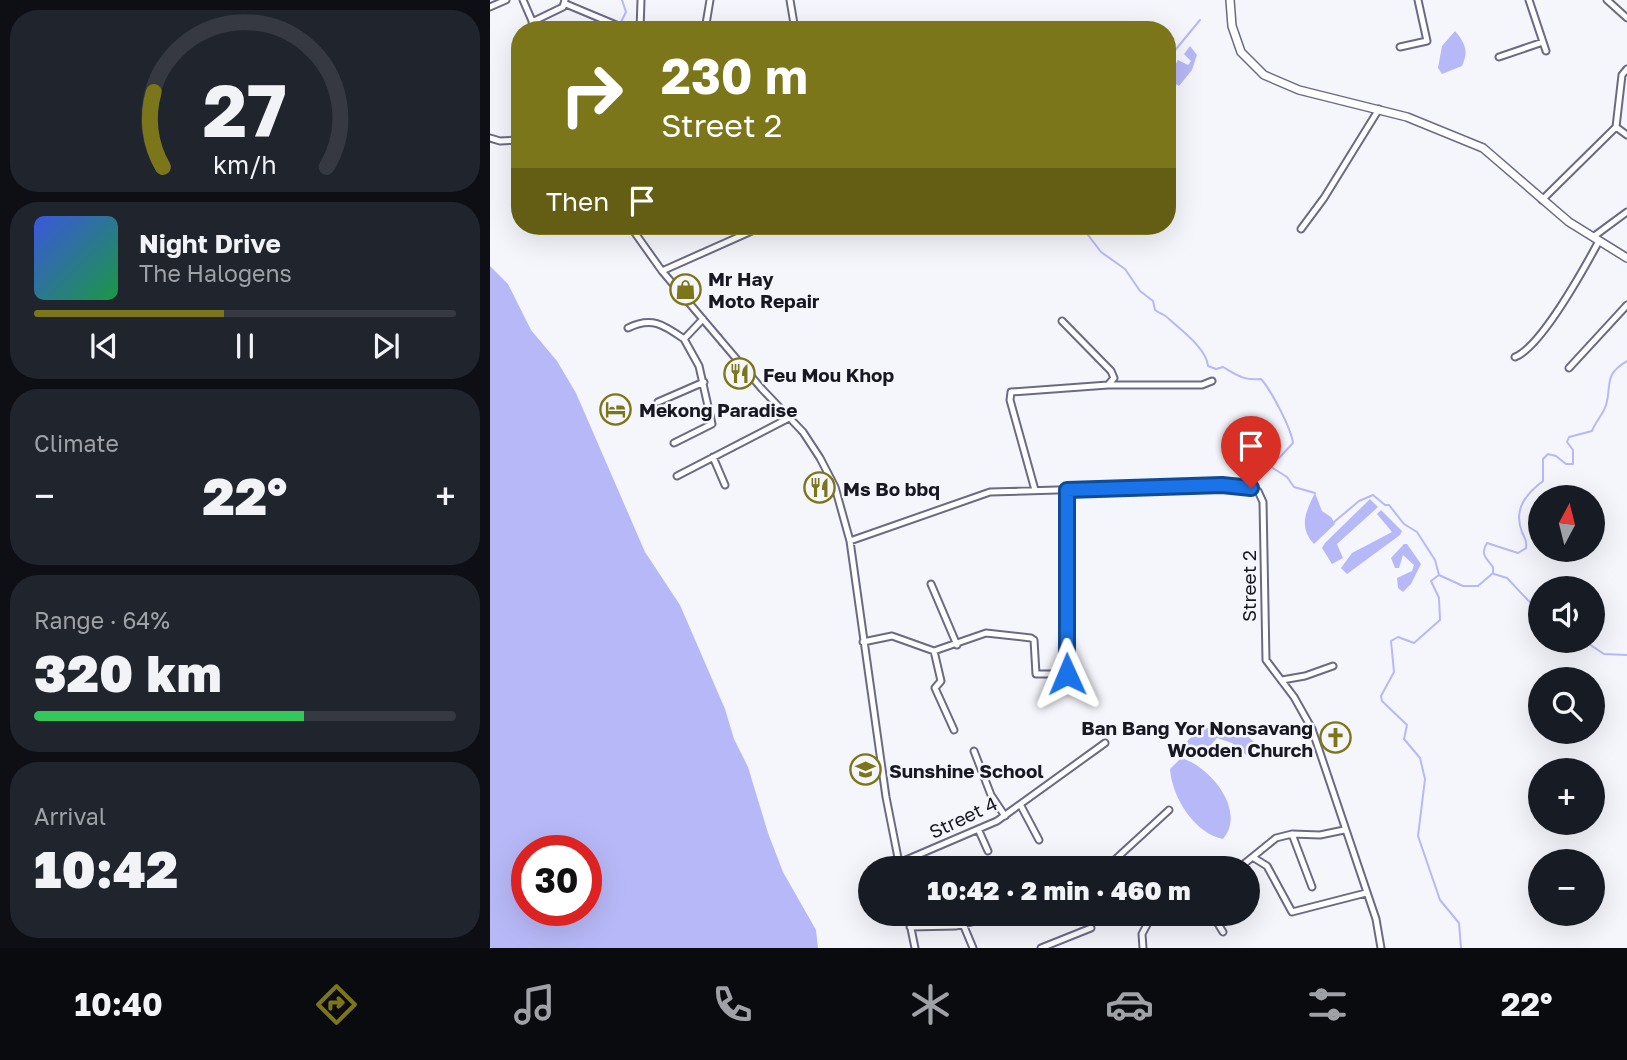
<!DOCTYPE html>
<meta charset="utf-8">
<style>
body{margin:0;font-family:"Golos Text",sans-serif;background:#20242c;color:#f1f3f6;height:100vh;display:flex;flex-direction:column;font-size:26px;white-space:nowrap}
*{box-sizing:border-box;margin:0}
p{font-size:23px;color:#9ea1a6}
.icon{flex:none;width:38px;height:38px;fill:none;stroke:currentColor;stroke-width:2;stroke-linecap:round;stroke-linejoin:round}
.map{position:relative;flex:1;overflow:hidden}
.sheet{display:flex;flex-direction:column;gap:10px;padding:10px;background:#0d0f14;width:490px}
.sheet>*{flex:none}
.guide{position:absolute;left:21px;top:21px;width:665px;height:214px;border-radius:28px;box-shadow:0 7px 28px #0002;background:#7c761a;color:#fff;overflow:hidden}
.needle{width:46px;rotate:7deg}
.fabs{position:absolute;left:1038px;top:485px;display:grid;gap:14px}
.fabs a{display:grid;place-items:center;width:77px;height:77px;border-radius:50%;background:#171b24;box-shadow:0 7px 28px #0002;font-size:35px}
.speed{position:absolute;left:21px;top:835px;display:flex;gap:14px;font-size:35px;font-weight:700;text-align:center}
.speed>*{display:grid;place-content:center;width:91px;height:91px;border-radius:50%;background:#171b24;box-shadow:0 7px 28px #0002;line-height:1}
.speed .limit{border:10px solid #d22;background:#fff;color:#111}
.pin{position:absolute;display:grid;place-items:center;width:60px;height:60px;color:#fff;margin:-72px -30px;border-radius:50% 50% 50% 0;rotate:-45deg;box-shadow:0 0 7px #0007}
.pin .icon{rotate:45deg}
.me{position:absolute;width:77px;margin:-38px;rotate:359deg;stroke-linejoin:round;filter:drop-shadow(0 0 5px #0008)}
.turn{display:flex;align-items:center;gap:24px;height:147px;padding:0 35px;font-size:32px}
.turn .icon{width:91px;height:91px;stroke-width:2.5}
.turn b{display:block;font-size:49px;line-height:60px}
.then{display:flex;align-items:center;height:66px;padding:0 35px;background:#0003;gap:14px;font-size:26px}
.big{font-size:52px;font-weight:800;line-height:1.1}
.sheet .card{flex:1;display:flex;flex-direction:column;justify-content:center;gap:10px;min-width:0;padding:0 24px;border-radius:28px;background:#20242c}
.sheet .dial{align-items:center;gap:0}
.dial svg{height:182px;overflow:visible;fill:none;stroke:#363941;stroke-width:7;stroke-linecap:round;text-anchor:middle}
.dial text{fill:#f1f3f6;stroke:none}
.song{display:flex;align-items:center;gap:21px}
.cover{width:84px;height:84px;border-radius:10px;background:linear-gradient(135deg,hsl(230 70% 55%),hsl(140 70% 35%))}
.played{height:7px;border-radius:4px;background:linear-gradient(90deg,#7c761a 45%,#363941 45%)}
.keys{display:flex;justify-content:space-around;direction:ltr}
.heat{display:flex;justify-content:space-between;align-items:center;font-size:38px;direction:ltr}
.charge{height:10px;border-radius:5px;background:linear-gradient(90deg,#34c759 64%,#363941 0)}
.trip{position:absolute;left:368px;top:856px;width:402px;height:70px;border-radius:35px;background:#171b24;box-shadow:0 7px 28px #0002;font-weight:800;line-height:70px;text-align:center}
.menu{display:flex;height:112px;justify-content:space-around;align-items:center;background:#090b0e;color:#9ea1a6}
.menu .icon{width:49px;height:49px}
.menu .selected{color:#7c761a}
.menu b{font-size:32px;color:#f1f3f6}
main{display:flex;flex:1;min-height:0}
.map>svg:first-child{display:block}
.water{fill:#b7b8f7;fill-rule:evenodd}
.lines{fill:none;stroke-linecap:round;stroke-linejoin:round}
.stream{stroke:#b7b8f7;stroke-width:2}
.street-casing{stroke:#6a6a85;stroke-width:9}
.secondary-casing{stroke:#6a6a85;stroke-width:10}
.street{stroke:#fff;stroke-width:5}
.secondary{stroke:#fff;stroke-width:7}
.route-casing{stroke:#114b97;stroke-width:18}
.route{stroke:#1a73e8;stroke-width:12}
.labels{text-anchor:middle;dominant-baseline:central;stroke-width:5;stroke-linejoin:round;paint-order:stroke}
.poi-label{font-size:19px;font-weight:bold;fill:#181823;stroke:#f5f6fc;text-anchor:start}
.street-label{font-size:19px;fill:#181823;stroke:#f5f6fc}
</style>
<main>
<section class="sheet">
<div class="card dial"><svg viewBox="0 0 100 80">
<path d="M14 69A42 42 0 1 1 86 69"/>
<path d="M14 69A42 42 0 0 1 10 36" stroke="#7c761a"/>
<text x="50" y="56" font-size="32" font-weight="700">27</text>
<text x="50" y="72" font-size="11">km/h</text>
</svg></div>
<div class="card">
<div class="song"><i class="cover"></i><div><b>Night Drive</b><p>The Halogens</p></div></div>
<div class="played"></div>
<div class="keys"><svg class="icon" aria-label="previous" viewBox="0 0 24 24"><path d="M18 5L8 12l10 7zM5 5v14"/></svg><svg class="icon" aria-label="pause" viewBox="0 0 24 24"><path d="M8 5v14M16 5v14"/></svg><svg class="icon" aria-label="next" viewBox="0 0 24 24"><path d="M6 5l10 7-10 7zM19 5v14"/></svg></div>
</div>
<div class="card"><p>Climate</p>
<div class="heat"><a>−</a><b class="big">22°</b><a>+</a></div>
</div>
<div class="card"><p>Range · 64%</p><b class="big">320 km</b><div class="charge"></div></div>
<div class="card"><p>Arrival</p><b class="big">10:42</b></div>
</section>
<div class="map">
<svg width="1137" height="948" viewBox="0 0 1137 948">
<rect width="100%" height="100%" fill="#f5f6fc"/>
<path class="water" d="M965,31C975,43 979,51 972,66L952,74L948,68L952,46Z
M700,46L707,55L702,70L689,86L677,79L688,60L698,65L701,61L694,54Z
M0,266L18,284L41,330L67,361L86,393L155,552L190,605L235,709L244,739L258,767L278,833L293,872L326,930L328,948H0ZM37,850H96V910H37Z
M825,493L832,511L841,517L845,524L824,544C808,527 816,511 825,493Z
M880,499L888,507L847,544L853,558L842,564L832,548L835,543Z
M891,510L912,531L910,535L857,574L851,568L862,553L902,532L887,514Z
M914,544H917L931,564L921,584L913,592L908,588L907,578L922,571L924,565L913,555L909,568H905L901,558Z
M712,727L756,735L775,751V757L761,759L742,743L727,738L710,757H705L695,747L698,740Z
M691,758C720,766 757,811 733,839C704,833 682,797 680,769Z"/>
<g class="lines">
<path class="stream" d="M130,24L136,12L132,0
M677,60L710,20
M577,226L582,231H595L611,252L635,269L650,291L663,301L665,310C670,314 675,314 679,319C691,330 717,349 718,366L726,369L733,367C747,375 754,381 771,379C781,390 801,428 803,443L789,458L780,463L781,467L797,477L804,487L825,493
M844,522L869,501L883,495L895,505H899L914,524L927,532L945,560L949,575
M1004,574L1017,578L1050,613
M1093,640L1114,654L1137,655
M971,948L969,923L950,900L928,836L935,779L930,758L914,739L917,725L892,701L891,696L904,672L901,641L908,637L924,643L950,620L949,598L941,581L949,575L973,586H988L1003,573V567C996,558 990,554 997,543L1028,553L1036,548C1037,541 1035,539 1032,532C1023,509 1036,494 1053,481V459L1058,454L1066,456L1076,464H1083V450L1077,442L1079,437L1102,431C1105,422 1113,415 1116,405C1122,385 1113,375 1137,361"/>
<defs>
<path id="street" d="M33,0L46,30
M300,0L305,30
M1039,0L1056,51
M1117,0L1137,18
M76,4L138,30
M0,7L16,0
M42,22L73,7L75,0
M150,30L151,0
M215,30L220,0
M910,47L937,41L928,0
M1009,57L1053,42
M1126,127L1137,135
M0,138L10,141L30,140
M1052,200L1126,127L1132,75L1137,69
M140,226L172,271L272,389L313,432L330,458L345,487L360,541L396,797L410,868
M811,229L834,198L889,109
M1103,237L1137,212
M172,271L273,226
M138,328C162,316 174,325 194,339
M1025,357C1051,347 1095,267 1109,241
M1079,368L1137,305
M618,385H712L722,381
M168,402L214,382
M184,443L222,424L209,366L194,339L213,319
M223,457L235,485
M187,476L299,418
M545,490L520,400L521,392L618,385L624,378L621,371L572,321
M360,541L500,492L731,485L751,486L768,491L773,502L776,660L804,697L822,729L886,919L891,948
M441,584L467,645
M373,642L402,636L444,651L496,633L541,638L544,640L546,674H577V490
M444,651L451,681L445,688L464,730
M792,680L815,676L843,666
M484,751L501,795L515,816
M531,806L549,840
M489,831L498,851
M802,834L822,887
M764,858L777,866L802,912L876,893
M409,863L507,821L615,743
M617,867L679,810
M749,868L786,838L802,834L830,835L854,830
M418,914L425,948
M656,914L660,919L678,914
M722,914L733,932
M473,924L483,948
M420,927L466,926L513,914
M551,948L601,928
M653,948L652,934L660,919"/>
<path id="secondary" d="M740,0L742,26L751,52L774,75L809,90L917,117L993,148L1079,222L1137,258"/>
</defs>
<use href="#street" class="street-casing"/>
<use href="#secondary" class="secondary-casing"/>
<use href="#street" class="street"/>
<use href="#secondary" class="secondary"/>
</g>
<g class="lines">
<defs>
<path id="route" d="M577,674V490L732,485L761,488"/>
</defs>
<use href="#route" class="route-casing"/>
<use href="#route" class="route"/>
</g>
<defs>
<symbol id="shop-ring" viewBox="-11 -11 22 22"><circle r="9.5" fill="#f5f6fc" stroke="#7c761a" stroke-width="1.5"/><path d="M-5-2.5h2.3a2.7 3.5 0 0 1 5.4 0H5L5.5 6h-11ZM-1.5-2.5h3a1.5 2.3 0 0 0-3 0Z" fill="#7c761a"/></symbol>
<symbol id="restaurant-ring" viewBox="-11 -11 22 22"><circle r="9.5" fill="#f5f6fc" stroke="#7c761a" stroke-width="1.5"/><path d="M-5-6h1v4h1v-4h1v4h1v-4h1v5L-1.5 .5V6h-2V.5L-5-1ZM5-6V6H3V1.5H1.5Q1.5-4 5-6Z" fill="#7c761a"/></symbol>
<symbol id="hotel-ring" viewBox="-11 -11 22 22"><circle r="9.5" fill="#f5f6fc" stroke="#7c761a" stroke-width="1.5"/><path d="M-6-4.5h1.5V1H6V5H4.5V3h-9V5H-6ZM-4 0a1.8 1.8 0 1 1 3.6 0ZM.5 0V-2.5h3Q6-2.5 6 0Z" fill="#7c761a"/></symbol>
<symbol id="church-ring" viewBox="-11 -11 22 22"><circle r="9.5" fill="#f5f6fc" stroke="#7c761a" stroke-width="1.5"/><path d="M-1.2-6h2.4v3.5h3.3v2.4h-3.3V6h-2.4V-.1h-3.3v-2.4h3.3Z" fill="#7c761a"/></symbol>
<symbol id="school-ring" viewBox="-11 -11 22 22"><circle r="9.5" fill="#f5f6fc" stroke="#7c761a" stroke-width="1.5"/><path d="M0-5L7-2L0 1L-7-2ZM-4 1L0 2.5L4 1V4Q0 6-4 4Z" fill="#7c761a"/></symbol>
</defs>
<g fill-rule="evenodd">
<use href="#shop-ring" x="178" y="272" width="35" height="35"/>
<use href="#restaurant-ring" x="232" y="356" width="35" height="35"/>
<use href="#hotel-ring" x="108" y="392" width="35" height="35"/>
<use href="#restaurant-ring" x="312" y="470" width="35" height="35"/>
<use href="#church-ring" x="828" y="720" width="35" height="35"/>
<use href="#school-ring" x="358" y="752" width="35" height="35"/>
</g>
<g class="labels">
<g class="poi-label">
<text x="218" y="278">Mr Hay<tspan x="218" dy="22">Moto Repair</tspan></text>
<text x="273" y="374">Feu Mou Khop</text>
<text x="149" y="409">Mekong Paradise</text>
<text x="353" y="488">Ms Bo bbq</text>
<text x="823" y="727" text-anchor="end">Ban Bang Yor Nonsavang<tspan x="823" dy="22">Wooden Church</tspan></text>
<text x="399" y="770">Sunshine School</text>
</g>
<g class="street-label">
<text transform="translate(758 586) rotate(-90)">Street 2</text>
<text transform="translate(473 817) rotate(-25)">Street 4</text>
</g>
</g>
</svg>
<div class="fabs">
<a><svg class="needle" viewBox="-14 -14 28 28"><path d="M0-13l5 13h-10z" fill="#e53935"/><path d="M0 13l5-13h-10z" fill="#9ea1a6"/></svg></a>
<a><svg class="icon" aria-label="sound" viewBox="0 0 24 24"><path d="M4 9h4l5-4v14l-5-4H4zM17 9q2 3 0 6"/></svg></a>
<a><svg class="icon" aria-label="search" viewBox="0 0 24 24"><circle cx="10" cy="10" r="6"/><path d="M15 15l6 6"/></svg></a>
<a>+</a>
<a>−</a>
</div>
<div class="speed"><div class="limit">30</div></div>
<div class="pin" style="left:761px;top:488px;background:#d93025"><svg class="icon" aria-label="arrive" viewBox="0 0 24 24"><path d="M6 21V4h12l-3 4 3 4H6"/></svg></div>
<svg class="me" style="left:577px;top:674px" viewBox="-20 -20 40 40"><path d="M0-17L14 15 0 8-14 15z" fill="#1a73e8" stroke="#fff" stroke-width="4"/></svg>
<div class="trip">10:42 · 2 min · 460 m</div>
<div class="guide">
<div class="turn"><svg class="icon" aria-label="right" viewBox="0 0 24 24"><path d="M7 20v-9h11M14 6l5 5-5 5"/></svg><div><b>230 m</b>Street 2</div></div>
<div class="then">Then<svg class="icon" aria-label="arrive" viewBox="0 0 24 24"><path d="M6 21V4h12l-3 4 3 4H6"/></svg></div>
</div>
</div>
</main>
<nav class="menu">
<b>10:40</b>
<svg class="icon selected" aria-label="directions" viewBox="0 0 24 24"><path d="M12 3l9 9-9 9-9-9zM9 14v-3h6M13 9l2 2-2 2"/></svg>
<svg class="icon" aria-label="music" viewBox="0 0 24 24"><path d="M9 18V5l10-2v13"/><circle cx="6" cy="18" r="3"/><circle cx="16" cy="16" r="3"/></svg>
<svg class="icon" aria-label="phone" viewBox="0 0 24 24"><path d="M5 4h4l2 5-3 2q2 4 5 5l2-3 5 2v4C11 20 4 13 5 4z"/></svg>
<svg class="icon" aria-label="climate" viewBox="0 0 24 24"><path d="M12 3v18M4 7l16 10M4 17L20 7"/></svg>
<svg class="icon" aria-label="car" viewBox="0 0 24 24"><path d="M5 17H2v-5l4-1 3-4h7l3 4 3 1v5h-3M9 17h6M6 11h13"/><circle cx="7" cy="17" r="2"/><circle cx="17" cy="17" r="2"/></svg>
<svg class="icon" aria-label="filters" viewBox="0 0 24 24"><path d="M4 7h16M4 17h16"/><circle cx="9" cy="7" r="2"/><circle cx="15" cy="17" r="2"/></svg>
<b>22°</b>
</nav>
